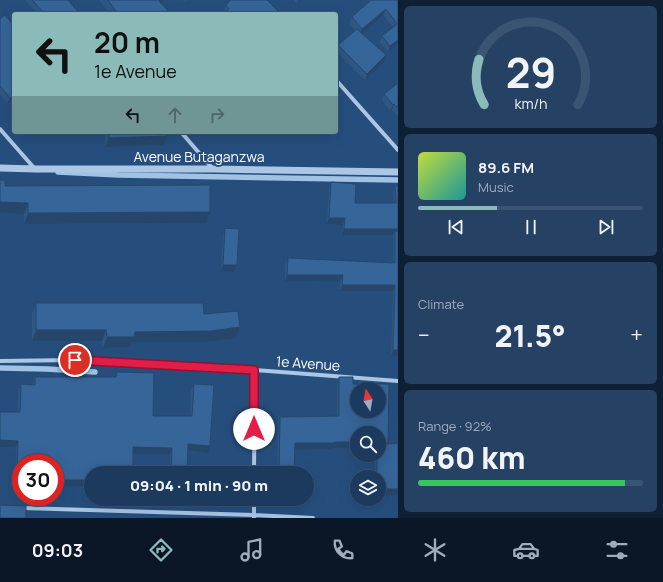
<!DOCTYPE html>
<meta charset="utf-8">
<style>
body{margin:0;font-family:Manrope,sans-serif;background:#254164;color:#f1f3f6;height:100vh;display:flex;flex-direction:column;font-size:15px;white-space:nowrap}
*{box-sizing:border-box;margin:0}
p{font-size:13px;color:#a0adbc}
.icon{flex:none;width:22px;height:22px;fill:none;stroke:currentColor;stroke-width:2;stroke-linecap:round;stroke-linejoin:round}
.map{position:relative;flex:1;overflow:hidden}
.sheet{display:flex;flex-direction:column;gap:6px;padding:6px;background:#0f2034;width:265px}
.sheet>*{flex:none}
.banner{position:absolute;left:12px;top:12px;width:326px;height:122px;border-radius:4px;box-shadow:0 4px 16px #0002,0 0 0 1px #3a5473;background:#8bbbb9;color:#111;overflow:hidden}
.needle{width:26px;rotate:349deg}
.controls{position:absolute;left:350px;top:382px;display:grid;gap:8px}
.controls a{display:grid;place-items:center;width:36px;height:36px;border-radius:50%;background:#1c3a5e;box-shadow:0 4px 16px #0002,0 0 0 1px #3a5473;font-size:20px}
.speed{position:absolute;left:12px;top:454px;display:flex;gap:8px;font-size:20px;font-weight:700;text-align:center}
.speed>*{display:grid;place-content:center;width:52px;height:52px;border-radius:50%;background:#1c3a5e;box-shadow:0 4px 16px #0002,0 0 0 1px #3a5473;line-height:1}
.speed .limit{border:6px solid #d22;background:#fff;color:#111}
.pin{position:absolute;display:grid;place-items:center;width:34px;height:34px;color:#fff;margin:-17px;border:2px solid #fff;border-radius:50%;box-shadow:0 1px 4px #0007}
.me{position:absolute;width:44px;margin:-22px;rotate:0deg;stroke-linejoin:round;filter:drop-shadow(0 0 3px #0008)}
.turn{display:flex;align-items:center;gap:14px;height:84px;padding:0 16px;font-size:18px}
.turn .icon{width:52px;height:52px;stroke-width:2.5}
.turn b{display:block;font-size:28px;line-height:34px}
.lanes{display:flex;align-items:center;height:38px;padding:0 16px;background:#0003;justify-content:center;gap:20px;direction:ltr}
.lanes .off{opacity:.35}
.big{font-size:30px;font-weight:800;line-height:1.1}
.sheet .card{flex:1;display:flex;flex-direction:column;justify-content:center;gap:6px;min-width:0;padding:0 14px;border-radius:6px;background:#254164}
.sheet .dial{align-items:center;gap:0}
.dial svg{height:104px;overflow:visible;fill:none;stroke:#3a5473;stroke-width:7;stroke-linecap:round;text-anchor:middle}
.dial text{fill:#f1f3f6;stroke:none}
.song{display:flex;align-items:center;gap:12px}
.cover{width:48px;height:48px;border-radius:6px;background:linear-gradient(135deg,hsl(70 70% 55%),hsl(180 70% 35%))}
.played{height:4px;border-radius:2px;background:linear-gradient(90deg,#8bbbb9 35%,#3a5473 35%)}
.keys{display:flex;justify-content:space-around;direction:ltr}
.heat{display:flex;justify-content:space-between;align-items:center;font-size:22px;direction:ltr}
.charge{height:6px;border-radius:3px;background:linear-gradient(90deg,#34c759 92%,#3a5473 0)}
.trip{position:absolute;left:84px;top:466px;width:230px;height:40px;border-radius:20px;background:#1c3a5e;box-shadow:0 4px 16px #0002,0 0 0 1px #3a5473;font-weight:800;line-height:40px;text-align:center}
.tab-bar{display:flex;height:64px;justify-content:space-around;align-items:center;background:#0b1726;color:#a0adbc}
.tab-bar .icon{width:28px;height:28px}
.tab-bar .selected{color:#8bbbb9}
.tab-bar b{font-size:18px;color:#f1f3f6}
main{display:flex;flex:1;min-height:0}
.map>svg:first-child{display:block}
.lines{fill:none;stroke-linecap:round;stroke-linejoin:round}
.stream{stroke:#9fc2e5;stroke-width:5.5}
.minor{stroke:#abc7e5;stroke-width:4}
.tertiary{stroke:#abc7e5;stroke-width:7}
.wall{fill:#2e5784}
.shaded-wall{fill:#26476b}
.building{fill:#366599;stroke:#26476b;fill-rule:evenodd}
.route-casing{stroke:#92132f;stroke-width:10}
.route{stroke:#e11d48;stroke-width:7}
.labels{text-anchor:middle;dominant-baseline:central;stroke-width:4;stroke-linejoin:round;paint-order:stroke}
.street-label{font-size:14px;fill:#fff;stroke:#264e7d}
</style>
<main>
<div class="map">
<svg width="398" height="518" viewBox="0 0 398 518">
<rect width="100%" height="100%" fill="#264e7d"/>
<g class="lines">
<path class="stream" d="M58,172L119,175L398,180
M0,368L47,369L95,372"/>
<path class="minor" d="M336,80L398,150
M0,129L35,169
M181,132L213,169
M0,361L75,360L255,370L398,381
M254,473L255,370
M22,508L254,515L313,518
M254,518V499"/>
<path class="tertiary" d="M0,168L36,169H213L398,172"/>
</g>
<path class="wall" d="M25,0H68L80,14H37Z
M99,0H165L162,3L171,14H110Z
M183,0H189L185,3Z
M267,0L224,13L223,12L226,5Z
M294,0H303L297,4Z
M398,0V44L388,52L380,42L382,36L393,27L383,15L362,34L386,55L384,62L365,80L336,51L338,45L355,30L349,23L352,17Z
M0,19L14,26V98L7,104L0,94Z
M398,83V117L392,110L390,111L382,100L384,94Z
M105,132H167V136L164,145L105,147Z
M331,182L355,203H394L393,192L395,186H398V356H391L393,291H340V282L285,281V265L288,258L393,263V235H342L343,225L327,224L329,188Z
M5,186L206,223L24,224V214Z
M225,228L234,272L221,271L223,235Z
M36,303L204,314L240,327L236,338L206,342H132L130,347L103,348L102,341H32V314Z
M117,372L153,416H190L191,391L194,384L210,446L208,453L188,451L187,473H169L170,454H133L91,487L55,486V463H21V486H15L18,391L21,384L32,385L35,377H115Z
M339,377L353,384L388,444L398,443V495H383L382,497H379V477H358L359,472L375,473V455H379V433L332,448V449H295L294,473H277L278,423L280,417L337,416V384Z"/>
<path class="shaded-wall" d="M160,0H165L156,8Z
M299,0H303L297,4Z
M386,9L383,15L360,36L362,29Z
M398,40V44L388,52L390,46Z
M386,55L384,62L365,80L367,74Z
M14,94V98L7,104L10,98Z
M394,104L392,110L390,111L393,105Z
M167,136L164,145L105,147L109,138Z
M0,202L28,203L24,214L0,212Z
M210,212L206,223L24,224L28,213Z
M329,218H345L343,225L327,224Z
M344,229H398V235L395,231L393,235H342Z
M223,265H237L234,272L221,271Z
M287,275H343L340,282L285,281Z
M342,285H395L393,291H340Z
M240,327L236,338L206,342H132L130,347L103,348L107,337L135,332Z
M36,330H106L102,341H32Z
M393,350H398V356H391Z
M0,440L18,441L16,447H0Z
M334,442H357V448H332V449L293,450L295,443Z
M379,443H388L386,449H379Z
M188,444L210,446L208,453L185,450Z
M133,447L172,448L170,454H131Z
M17,479H21V486H15Z
M55,480H91V487L55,486Z
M385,489H398V495H383L382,497H379V491Z"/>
<path class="building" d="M32,0H68L80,14H50L49,13L48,14H45Z
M108,0H160L159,1L171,14H118Z
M231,0H267L281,14H223L229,9L226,5Z
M371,0H398V40L390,46L382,36L397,24L386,9L362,29L352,17Z
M5,15L14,26V94L10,98L0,86V19Z
M357,29L386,55L367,74L338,45Z
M398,83V108L394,104L393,105L384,94Z
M109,132H167V136L109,138Z
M0,180H5V186L210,185V212L28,213V203L0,202Z
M331,182L356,184L355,203H396L395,186H398V229H344L345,218H329Z
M225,228L239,229L237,265H223Z
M395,231H398V350H393L395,285H342L343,275H287L288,258L395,263Z
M36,303H203L204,314L238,311L240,327L210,331L135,332L134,337H107L106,330H36Z
M117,372L154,373L153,416H192L194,384L214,385L210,446L188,444L187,473H171L172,448L133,447V473H91V480H55V463H21V479H17L18,441L0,440V412H20L21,384L35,385V377H116Z
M339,377H353V384H389L388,443H379V433H357V442H334V443H295L294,473H279L280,417L339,416ZM357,389H379V411H357Z
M398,443V489H385V491H379V477H359V472L377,473V455H379V445Z
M0,505L26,506V518H0Z
M66,517H81V518H66Z
M392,517H398V518H392Z"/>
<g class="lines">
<defs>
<path id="route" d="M75,360L254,370V429"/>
</defs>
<use href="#route" class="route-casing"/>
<use href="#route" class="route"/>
</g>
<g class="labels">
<g class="street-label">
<text x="199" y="156">Avenue Butaganzwa</text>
<text transform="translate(308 363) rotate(4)">1e Avenue</text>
</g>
</g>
</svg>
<div class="controls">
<a><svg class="needle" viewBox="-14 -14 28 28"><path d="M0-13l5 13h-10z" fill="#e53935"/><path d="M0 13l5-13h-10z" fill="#a0adbc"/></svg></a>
<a><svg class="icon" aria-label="search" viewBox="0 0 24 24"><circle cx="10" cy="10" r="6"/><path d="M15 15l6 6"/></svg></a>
<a><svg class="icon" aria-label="layers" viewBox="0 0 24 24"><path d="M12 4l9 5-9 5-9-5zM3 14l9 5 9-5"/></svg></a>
</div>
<div class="speed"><div class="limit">30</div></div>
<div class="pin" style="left:75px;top:360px;background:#d93025"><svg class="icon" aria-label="arrive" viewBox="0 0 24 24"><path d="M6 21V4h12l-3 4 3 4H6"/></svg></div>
<svg class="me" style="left:254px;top:429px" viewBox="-20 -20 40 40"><circle r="19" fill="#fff"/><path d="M0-13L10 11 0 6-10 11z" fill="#e11d48"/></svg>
<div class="trip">09:04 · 1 min · 90 m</div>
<div class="banner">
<div class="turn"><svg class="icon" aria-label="left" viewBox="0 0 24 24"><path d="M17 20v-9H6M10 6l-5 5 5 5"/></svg><div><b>20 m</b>1e Avenue</div></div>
<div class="lanes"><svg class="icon" aria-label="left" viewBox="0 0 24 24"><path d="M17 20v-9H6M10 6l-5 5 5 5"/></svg><svg class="icon off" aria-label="ahead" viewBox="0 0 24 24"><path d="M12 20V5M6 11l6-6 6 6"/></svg><svg class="icon off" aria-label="right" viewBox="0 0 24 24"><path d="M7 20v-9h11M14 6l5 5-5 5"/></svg></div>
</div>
</div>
<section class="sheet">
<div class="card dial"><svg viewBox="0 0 100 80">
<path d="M14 69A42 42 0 1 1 86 69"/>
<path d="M14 69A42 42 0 0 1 10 34" stroke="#8bbbb9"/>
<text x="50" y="56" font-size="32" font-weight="700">29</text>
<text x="50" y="72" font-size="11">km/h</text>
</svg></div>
<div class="card">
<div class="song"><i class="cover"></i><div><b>89.6 FM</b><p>Music</p></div></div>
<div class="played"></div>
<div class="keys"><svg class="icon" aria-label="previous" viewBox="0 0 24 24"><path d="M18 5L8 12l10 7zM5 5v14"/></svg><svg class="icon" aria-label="pause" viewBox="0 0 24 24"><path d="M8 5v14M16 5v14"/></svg><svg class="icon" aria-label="next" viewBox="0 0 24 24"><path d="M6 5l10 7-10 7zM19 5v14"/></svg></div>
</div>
<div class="card"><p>Climate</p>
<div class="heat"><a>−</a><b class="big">21.5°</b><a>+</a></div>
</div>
<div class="card"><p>Range · 92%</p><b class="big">460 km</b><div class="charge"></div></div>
</section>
</main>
<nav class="tab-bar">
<b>09:03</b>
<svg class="icon selected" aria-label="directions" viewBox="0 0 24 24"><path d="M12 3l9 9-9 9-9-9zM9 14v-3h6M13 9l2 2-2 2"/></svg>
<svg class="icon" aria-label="music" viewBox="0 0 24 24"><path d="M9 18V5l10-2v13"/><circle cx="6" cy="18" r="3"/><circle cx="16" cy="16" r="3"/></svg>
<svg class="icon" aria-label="phone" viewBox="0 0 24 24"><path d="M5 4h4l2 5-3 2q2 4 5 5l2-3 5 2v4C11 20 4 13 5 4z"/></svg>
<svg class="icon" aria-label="climate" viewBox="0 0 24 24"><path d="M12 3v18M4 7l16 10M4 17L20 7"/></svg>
<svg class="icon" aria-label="car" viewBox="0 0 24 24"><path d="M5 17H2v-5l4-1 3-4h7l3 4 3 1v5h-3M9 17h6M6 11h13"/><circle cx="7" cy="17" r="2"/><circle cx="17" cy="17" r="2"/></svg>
<svg class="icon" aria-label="filters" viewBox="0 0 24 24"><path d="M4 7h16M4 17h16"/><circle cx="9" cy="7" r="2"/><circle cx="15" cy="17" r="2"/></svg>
</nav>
